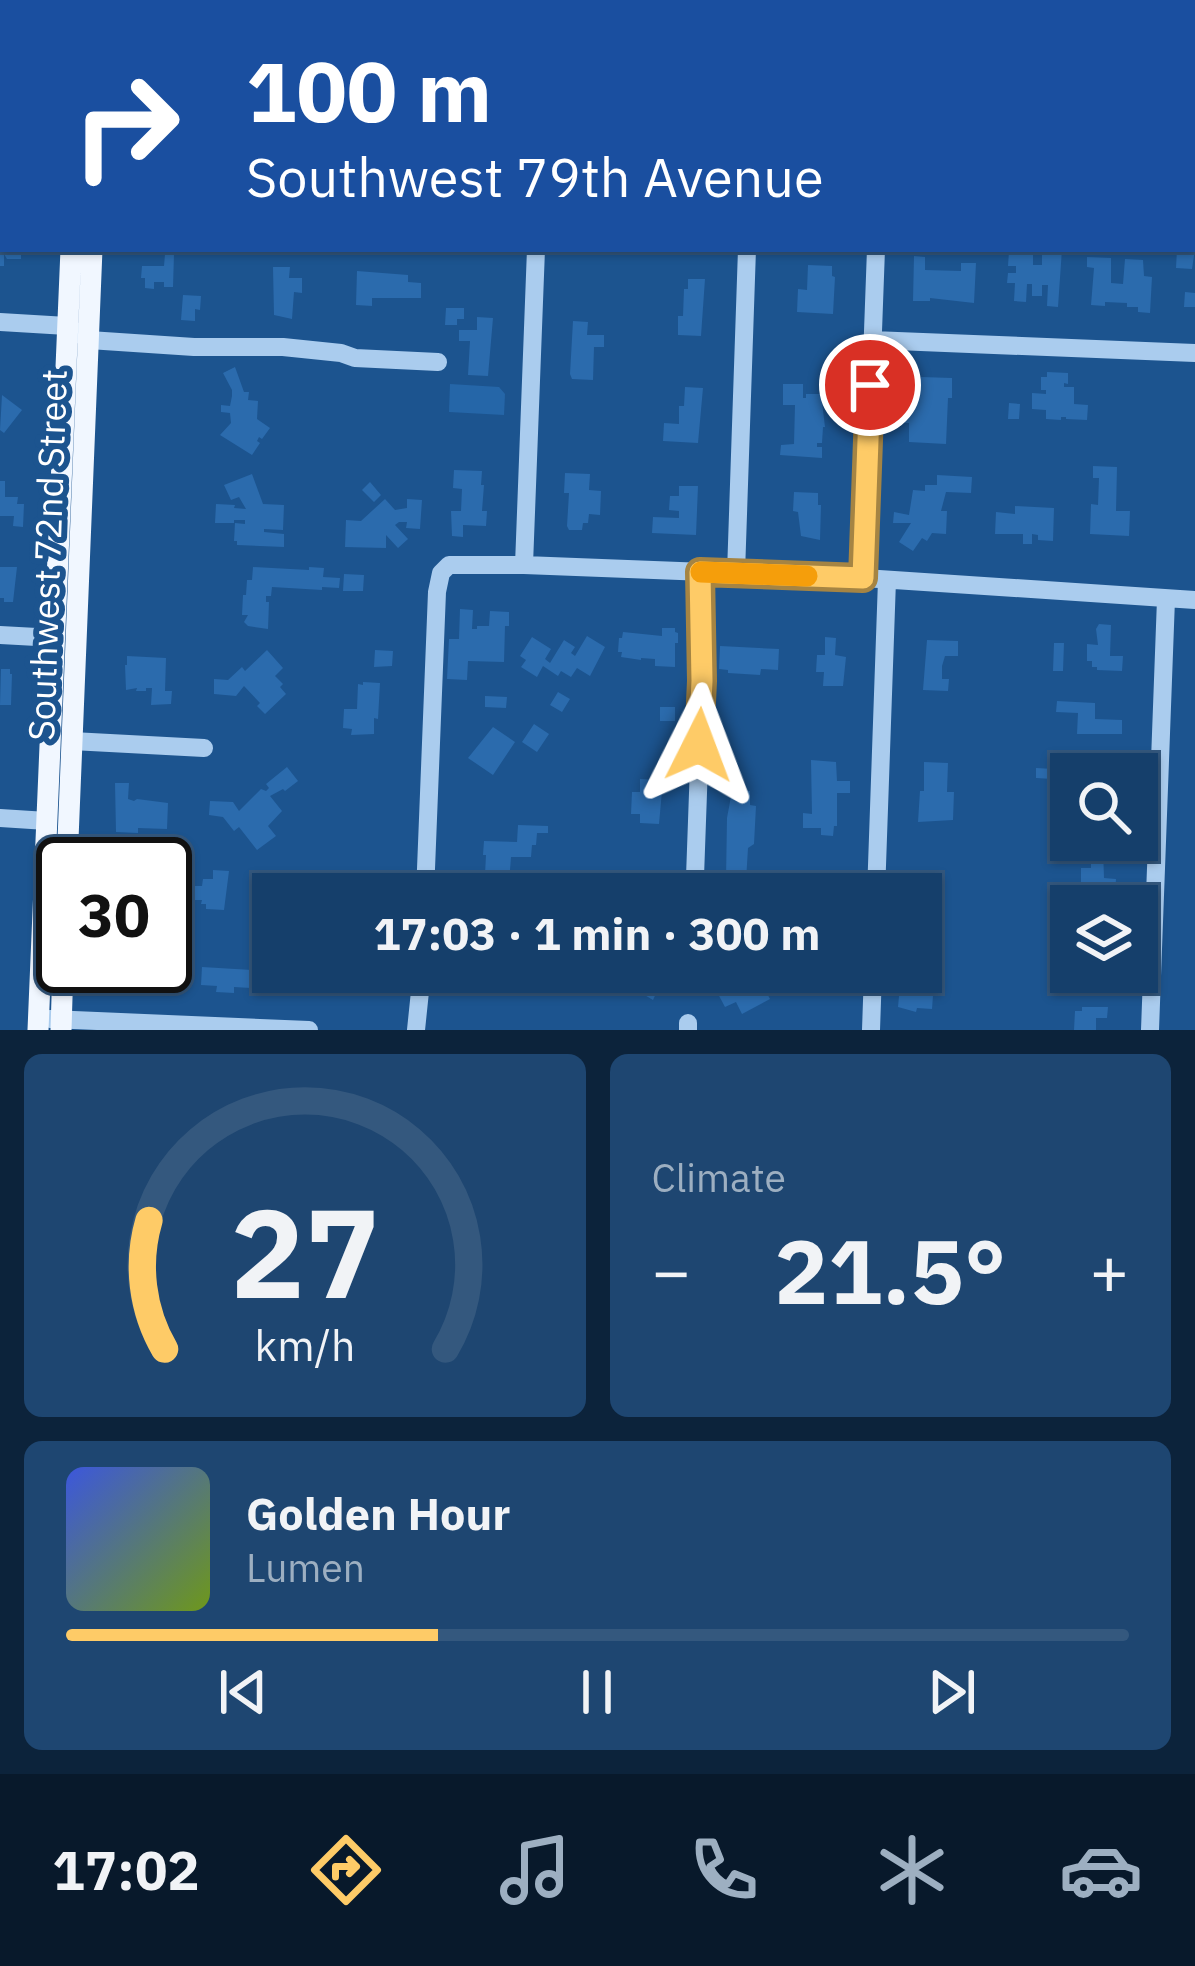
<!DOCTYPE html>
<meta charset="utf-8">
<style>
body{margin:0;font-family:"IBM Plex Sans",sans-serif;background:#1e4671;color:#f1f3f6;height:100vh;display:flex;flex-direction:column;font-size:45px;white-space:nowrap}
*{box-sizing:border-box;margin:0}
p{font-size:39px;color:#9dafc1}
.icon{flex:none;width:66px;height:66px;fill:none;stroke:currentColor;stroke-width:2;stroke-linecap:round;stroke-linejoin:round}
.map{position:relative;height:1030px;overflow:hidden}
.details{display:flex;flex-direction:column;gap:24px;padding:24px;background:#0c233b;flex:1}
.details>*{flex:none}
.banner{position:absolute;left:0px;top:0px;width:1197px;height:252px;box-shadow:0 3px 9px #0004,0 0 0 3px #34587e;background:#1a4fa0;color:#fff;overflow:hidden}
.fabs{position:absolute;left:1050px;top:753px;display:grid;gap:24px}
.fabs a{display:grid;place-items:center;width:108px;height:108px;border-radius:0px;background:#153f6b;box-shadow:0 3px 9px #0004,0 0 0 3px #34587e;font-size:60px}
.speed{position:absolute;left:36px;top:837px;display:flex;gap:24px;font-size:60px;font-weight:700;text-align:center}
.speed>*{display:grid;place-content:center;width:156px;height:156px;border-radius:50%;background:#153f6b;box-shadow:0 3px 9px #0004,0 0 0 3px #34587e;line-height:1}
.speed .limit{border:6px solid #111;border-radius:18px;background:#fff;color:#111}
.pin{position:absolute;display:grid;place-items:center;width:102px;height:102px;color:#fff;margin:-51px;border:6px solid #fff;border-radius:50%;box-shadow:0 3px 12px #0007}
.me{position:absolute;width:132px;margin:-66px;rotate:3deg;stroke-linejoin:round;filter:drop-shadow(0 0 9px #0008)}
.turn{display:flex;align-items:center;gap:42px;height:252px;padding:0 48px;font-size:54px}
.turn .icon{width:156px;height:156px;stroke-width:2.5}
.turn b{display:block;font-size:84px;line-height:102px}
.big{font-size:90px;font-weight:800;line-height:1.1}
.details .widget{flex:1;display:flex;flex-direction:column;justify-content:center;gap:18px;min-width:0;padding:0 42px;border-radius:18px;background:#1e4671}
.details .dial{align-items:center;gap:0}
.dial svg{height:312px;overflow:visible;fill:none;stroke:#34587e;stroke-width:7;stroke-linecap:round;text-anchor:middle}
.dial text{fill:#f1f3f6;stroke:none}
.song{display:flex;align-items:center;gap:36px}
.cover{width:144px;height:144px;border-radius:18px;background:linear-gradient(135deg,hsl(230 70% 55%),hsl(80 70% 35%))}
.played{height:12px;border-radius:6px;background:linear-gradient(90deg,#fecb67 35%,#34587e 35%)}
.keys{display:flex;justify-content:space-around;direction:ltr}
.heat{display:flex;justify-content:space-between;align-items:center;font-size:66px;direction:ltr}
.details .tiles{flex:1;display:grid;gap:24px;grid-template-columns:1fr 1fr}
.widget:last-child{grid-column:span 2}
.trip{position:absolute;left:252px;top:873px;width:690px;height:120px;border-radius:0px;background:#153f6b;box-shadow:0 3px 9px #0004,0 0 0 3px #34587e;font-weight:800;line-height:120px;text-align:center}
.menu{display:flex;height:192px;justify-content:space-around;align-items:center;background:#08192b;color:#9dafc1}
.menu .icon{width:84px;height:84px}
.menu .current{color:#fecb67}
.menu b{font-size:54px;color:#f1f3f6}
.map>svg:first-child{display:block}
.green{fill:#2566a8}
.building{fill:#2b6bad}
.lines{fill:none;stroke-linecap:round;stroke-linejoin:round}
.minor{stroke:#ace;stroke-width:18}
.major{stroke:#f1f7ff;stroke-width:21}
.route-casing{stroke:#a58443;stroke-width:30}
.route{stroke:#fecb67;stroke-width:21}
.slow{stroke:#f59e0b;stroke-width:21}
.labels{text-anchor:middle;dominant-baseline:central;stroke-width:12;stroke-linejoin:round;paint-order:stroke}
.street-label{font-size:36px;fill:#fff;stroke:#1c548f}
</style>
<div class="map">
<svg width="1195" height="1030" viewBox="0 0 1195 1030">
<rect width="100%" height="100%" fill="#1c548f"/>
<path class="green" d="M450,384L499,387L505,394L504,415L449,412Z"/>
<path class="building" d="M0,249H21V259H7L4,254V266H0Z
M1018,249H1033V265H1042V249H1062L1058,307L1047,306L1048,285H1042V296H1032V284H1027L1026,302L1014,301L1015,283H1007L1008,273H1016V266H1008L1009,251H1018Z
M1177,249H1195L1192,269L1176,268Z
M165,254H174L173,287H164V282H154V289L145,288V278H141L142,266H164Z
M914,256L925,257V270L961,271V263H976L974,303L930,298V301H913Z
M1087,257L1111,258V283L1123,284L1125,259L1143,260L1144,276L1152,277L1150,313L1138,312V307H1127V303L1105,302V306L1091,305L1094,268L1087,267Z
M808,265L832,266V276L835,277L833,314L797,312L798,289L807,290Z
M273,267H290L289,278H302V293L294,292L292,319L274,315Z
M357,271L408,275V282L421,283V298H372V306L356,305Z
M688,279H705L701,336L678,335V316H683L684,289H688Z
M1185,292L1195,293V307H1184Z
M183,295L201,296L200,310L195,309V321L181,320Z
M446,308H464V319H457V325H445Z
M477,317L493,318L488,376L468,375L470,341H459V330H477Z
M573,321L588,322L587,335H604V347H594L593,380L572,379L570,374Z
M235,367L244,392H249L248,400L258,401L257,419L270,428L262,439L259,437L257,441L260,443L252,455L220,435L231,423L230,413L221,412V405L230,406L232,396V390L223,373Z
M1047,372L1068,373V384L1064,383V387H1074V404L1088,405L1087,420L1066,419V417H1061V420L1046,419V410L1032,409V393L1046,394V390H1041V377H1047Z
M921,377L952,378V398H948L946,444L909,442V423H897L898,403L910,404L911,384H920Z
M783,384H803V398H806V394H821L825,427H823L822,443H817V447H822V458L780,455L781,445L794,444L795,405H783Z
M685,387L703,388L698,443L663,441L664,423L679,424V406H684Z
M2,395L22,410L4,433L0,430Z
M1009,403L1020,404L1019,419H1008Z
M1093,466L1117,467L1116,511H1130L1129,536L1090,534L1091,504L1098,505L1099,478H1093Z
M454,470L482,471L481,485H484L482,511H487L486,526L463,525V537L452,536L451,511H461L462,489L453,488Z
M565,473L590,474L589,490L601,491L600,515L589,514L588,523H583L582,530H569L567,526L569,493H564Z
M252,474L263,504L284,505L283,530L264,529V532L284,534V547L237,545V541H234L235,523L245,524V520H234V523H215L216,504L235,505L234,508L246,509L239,497L231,500L224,485Z
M937,475L972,477L971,493L946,492L941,511H947L946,534L932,533L927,541L922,538L913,551L899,542L911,523H893L894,512L909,515L913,490L925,491V485H937Z
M0,481H5V497H18L17,504H24L23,527L13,526L14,516H0Z
M370,482L381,495L374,502L362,490Z
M679,486H698L696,535L652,533L653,517L679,518V511L669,510L670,496H679Z
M794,492L818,493V505H821L820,540L801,536L798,512L793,511Z
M385,499L395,510L407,508V499L422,500L420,529L406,528L407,522H399L395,525L408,539L398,548L386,535V548L345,547L346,520L361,521Z
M1015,506L1054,508L1053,541L1038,540V535L1032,534V544H1023V534H995L996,512L1015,514Z
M0,567H17L13,602H4V598H0Z
M253,567L309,570V567L324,568L323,577L340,578L339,588L322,587V590L272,587L271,596H266V602H269L268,629L248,626L244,622L248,615H242L243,595H246L247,580H252Z
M344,574L364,575L363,591H343Z
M460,609L473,610L472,629H477V626H489L490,611L509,612V626H505L504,662L468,661L467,680L447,679L449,639H459Z
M1099,624L1111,625L1110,656H1123L1122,671L1097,670V667H1092V661H1087V644L1098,645L1096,629Z
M662,628H675V632L678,633V643H675V667L655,666V659L641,658V660L621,657L622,652H618L619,638H622L623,632L662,636Z
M587,636L605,647L590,676L577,668L571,677L561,671L558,676L543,666L537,677L521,667L526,660L520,656L532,637L551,649L545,659L550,663L564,640L575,647L571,653L575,656Z
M825,637L836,638L835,655L846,657L843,686H823L824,672H816L817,655H825Z
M927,640L958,641V656H945L942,666V679H949L948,691L923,690Z
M1054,643H1064L1063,671H1053Z
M720,646L779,649L778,670L761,669L760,675L728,673V670L719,669Z
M267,650L283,668L275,676L283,684L280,687L286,694L265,714L257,706L260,703L244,686L236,696L214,694V679L228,680L242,667L245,671Z
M375,650L393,651L392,666L374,667Z
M127,656L166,658L165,691H172L171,704L151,705L152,688H146V691H136L137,688L126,690L125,665H127Z
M1,669H10V674H12L11,705H0Z
M363,682L380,683L378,719L374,718V734L351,735L352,729L343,728L344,709H357L358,684L363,685Z
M558,692L570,699L562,712L550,705Z
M485,696L507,697L506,708L485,707Z
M1057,701L1095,703V719L1122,720V734H1077L1078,713L1056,712Z
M660,707H675V721H660Z
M534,724L549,734L537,752L522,742Z
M493,727L515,742L493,775L468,758Z
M811,760L836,762L837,781H850V793H837V826H834L833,836L821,835V828H803V813L812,814Z
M924,762L948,763L947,792H954L953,820L918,822L920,791H924Z
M287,767L298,781L285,791L283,789L270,796L282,811L268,826L276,836L257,850L239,827L234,831L223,817L209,815L210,801L233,802L239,811L261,789L266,791L269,788L266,784Z
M1036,768L1054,769L1053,779L1036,778Z
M1063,772H1071L1068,804H1071V825L1059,821L1063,782L1060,775Z
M640,779L663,780L659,824L640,823V814H631L632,792H640Z
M115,783H129L128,799L134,801L137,799L168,803L167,829L138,828V833L116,832Z
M732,791H750V805L756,806L754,844L748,848L746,881L726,880L727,818Z
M518,825L548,826V833H537L536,845H532L531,857H511L510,870H505L504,881H509V894H484L486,855H483L484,841L517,842Z
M1091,847L1103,848L1104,878L1116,879L1115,894L1090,893V883H1081V868H1091Z
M213,870L229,871L224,910L206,909V904H201L202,900H192L193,886H202L203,879H213Z
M321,872L367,873V876H379V894H353V885H336L335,892L321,891Z
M1062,933H1071V975H1061Z
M103,966L157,968V990H137V985L103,983Z
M202,967L252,970L251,988L234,987V993L216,992L217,986L201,985Z
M318,972H391V973L354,981L356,986L346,989L345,984L324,992Z
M480,972H506L505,977L499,976V987L480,986Z
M633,972H666L653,1000L631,987L639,975Z
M714,972H737L740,976L744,974L753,991L763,986L770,999L742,1014L736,1002L725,1007L709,977Z
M901,975L925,977L924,981L934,982L932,1009L917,1008L916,1012L898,1007Z
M1082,1007H1108L1107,1018H1096V1030H1074L1075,1011H1082Z"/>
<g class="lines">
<path class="minor" d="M545,3V0
M1076,3V0
M0,87H3
M0,322L67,326L89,340L194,347H283L341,353L355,358L438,362
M872,340L1195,353
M524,565L536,249
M736,573L747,249
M864,578L876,249
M0,635L55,638
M72,741L204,748
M0,818L47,821
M695,877L702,681L701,572
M425,894L437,592L441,573L449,565H524L864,578L1195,600
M876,894L887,580
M50,1019L309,1030
M416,1030L422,972
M688,1030V1023
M871,1030L873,972
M1150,1030L1166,599"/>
<path class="major" d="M81,3V0
M103,3V0
M67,864L92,249
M38,1030L71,249
M61,1030L63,966"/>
</g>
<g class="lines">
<defs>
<path id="route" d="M699,745L702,681L700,572L863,578L870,385"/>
</defs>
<use href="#route" class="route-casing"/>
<use href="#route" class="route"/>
<path class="slow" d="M701,572L807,576"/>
</g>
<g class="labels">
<g class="street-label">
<text transform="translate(47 555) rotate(-88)">Southwest 72nd Street</text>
</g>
</g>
</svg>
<div class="fabs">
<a><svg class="icon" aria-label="search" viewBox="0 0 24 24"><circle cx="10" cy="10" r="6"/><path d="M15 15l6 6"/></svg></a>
<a><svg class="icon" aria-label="layers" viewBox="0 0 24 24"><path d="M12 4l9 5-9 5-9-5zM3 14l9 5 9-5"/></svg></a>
</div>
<div class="speed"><div class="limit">30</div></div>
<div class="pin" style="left:870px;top:385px;background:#d93025"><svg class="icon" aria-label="arrive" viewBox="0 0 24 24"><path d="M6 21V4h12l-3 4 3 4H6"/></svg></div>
<svg class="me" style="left:699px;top:745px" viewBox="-20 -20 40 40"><path d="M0-17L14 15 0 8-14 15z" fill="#fecb67" stroke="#fff" stroke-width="4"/></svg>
<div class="trip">17:03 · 1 min · 300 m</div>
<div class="banner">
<div class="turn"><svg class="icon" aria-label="right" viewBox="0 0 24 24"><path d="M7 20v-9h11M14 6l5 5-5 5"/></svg><div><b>100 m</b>Southwest 79th Avenue</div></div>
</div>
</div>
<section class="details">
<div class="tiles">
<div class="widget dial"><svg viewBox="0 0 100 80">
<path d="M14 69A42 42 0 1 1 86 69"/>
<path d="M14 69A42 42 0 0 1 10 36" stroke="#fecb67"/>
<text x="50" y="56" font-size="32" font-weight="700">27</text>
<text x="50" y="72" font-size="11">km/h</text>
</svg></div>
<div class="widget"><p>Climate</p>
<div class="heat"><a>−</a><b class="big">21.5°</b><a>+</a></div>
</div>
<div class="widget">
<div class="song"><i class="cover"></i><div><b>Golden Hour</b><p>Lumen</p></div></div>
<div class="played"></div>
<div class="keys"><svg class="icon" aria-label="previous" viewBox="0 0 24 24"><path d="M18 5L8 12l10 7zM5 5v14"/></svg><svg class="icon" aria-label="pause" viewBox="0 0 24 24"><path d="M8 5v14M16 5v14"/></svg><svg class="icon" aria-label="next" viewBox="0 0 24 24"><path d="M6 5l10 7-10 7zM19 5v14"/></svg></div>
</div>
</div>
</section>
<nav class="menu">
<b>17:02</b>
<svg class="icon current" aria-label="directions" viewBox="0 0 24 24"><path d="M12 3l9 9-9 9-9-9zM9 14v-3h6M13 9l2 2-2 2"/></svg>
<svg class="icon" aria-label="music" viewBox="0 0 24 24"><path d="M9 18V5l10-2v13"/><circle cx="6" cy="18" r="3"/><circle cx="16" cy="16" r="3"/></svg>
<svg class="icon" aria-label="phone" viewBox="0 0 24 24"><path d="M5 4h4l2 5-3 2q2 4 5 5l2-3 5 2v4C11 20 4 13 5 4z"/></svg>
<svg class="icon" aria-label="climate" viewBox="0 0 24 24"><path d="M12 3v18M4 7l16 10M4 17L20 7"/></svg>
<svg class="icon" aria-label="car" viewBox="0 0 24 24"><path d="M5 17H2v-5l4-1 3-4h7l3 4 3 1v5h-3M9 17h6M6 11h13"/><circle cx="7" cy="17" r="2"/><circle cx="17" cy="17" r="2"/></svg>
</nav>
